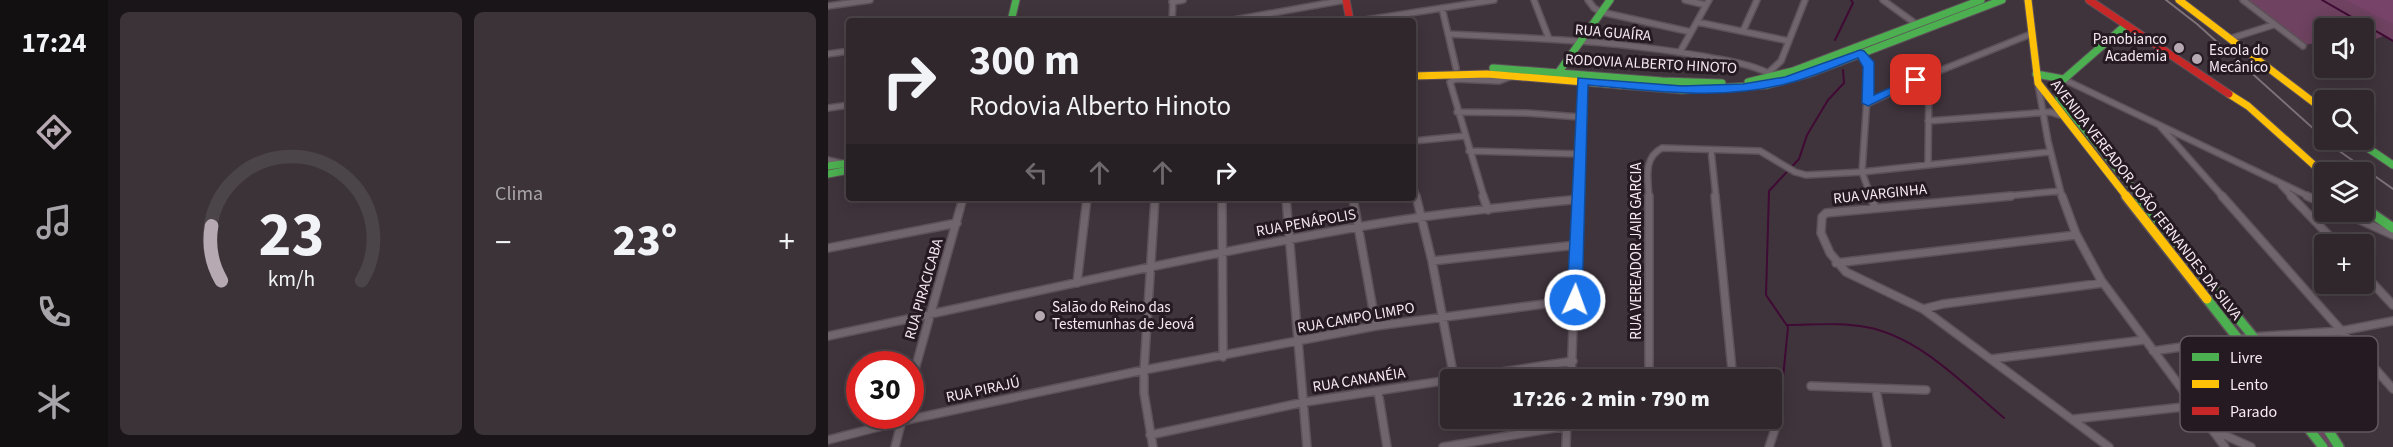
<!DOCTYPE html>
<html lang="pt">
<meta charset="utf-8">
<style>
body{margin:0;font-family:"Source Sans 3",sans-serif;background:#3c3339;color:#f1f3f6;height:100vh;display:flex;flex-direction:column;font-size:22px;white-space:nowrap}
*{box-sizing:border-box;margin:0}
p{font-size:20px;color:#a8a5aa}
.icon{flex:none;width:33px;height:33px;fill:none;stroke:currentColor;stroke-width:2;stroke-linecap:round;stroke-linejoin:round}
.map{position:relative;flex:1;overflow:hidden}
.details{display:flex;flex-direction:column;gap:12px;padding:12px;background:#1a1519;width:720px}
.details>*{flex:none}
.banner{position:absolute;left:18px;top:18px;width:570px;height:183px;border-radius:6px;box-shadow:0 3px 15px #0003,0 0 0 2px #4b4449;background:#30272d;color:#f1f3f6;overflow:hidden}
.controls{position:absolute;left:1486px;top:18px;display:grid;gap:12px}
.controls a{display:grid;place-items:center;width:60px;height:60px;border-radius:6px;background:#30272d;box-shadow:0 3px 15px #0003,0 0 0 2px #4b4449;font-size:30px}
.speed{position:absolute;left:18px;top:351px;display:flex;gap:12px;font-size:30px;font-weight:700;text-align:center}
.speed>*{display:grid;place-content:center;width:78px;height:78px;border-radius:50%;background:#30272d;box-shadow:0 3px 15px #0003,0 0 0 2px #4b4449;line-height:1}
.speed .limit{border:9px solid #d22;background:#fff;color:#111}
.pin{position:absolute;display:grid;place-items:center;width:51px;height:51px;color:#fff;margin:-26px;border-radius:12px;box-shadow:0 3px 9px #0006}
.me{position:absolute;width:66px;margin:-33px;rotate:2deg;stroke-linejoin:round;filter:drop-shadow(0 0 4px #0008)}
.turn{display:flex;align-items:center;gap:21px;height:126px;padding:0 24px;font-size:27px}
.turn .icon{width:78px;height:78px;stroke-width:2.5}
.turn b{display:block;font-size:42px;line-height:51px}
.lanes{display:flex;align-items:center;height:57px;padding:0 24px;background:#0003;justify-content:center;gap:30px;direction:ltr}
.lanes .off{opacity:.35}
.big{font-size:45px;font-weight:800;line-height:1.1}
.details .widget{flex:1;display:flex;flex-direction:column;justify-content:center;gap:9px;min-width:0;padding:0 21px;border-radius:9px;background:#3c3339}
.details .dial{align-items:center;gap:0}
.dial svg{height:156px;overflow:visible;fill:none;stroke:#4b4449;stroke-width:7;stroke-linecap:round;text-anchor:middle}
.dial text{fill:#f1f3f6;stroke:none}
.heat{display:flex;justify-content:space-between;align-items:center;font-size:33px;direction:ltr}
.details .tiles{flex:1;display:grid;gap:12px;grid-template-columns:repeat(2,1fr)}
.trip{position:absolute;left:612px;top:369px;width:342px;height:60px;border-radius:6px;background:#30272d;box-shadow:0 3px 15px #0003,0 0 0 2px #4b4449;font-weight:800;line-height:60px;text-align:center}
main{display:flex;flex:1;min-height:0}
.dock{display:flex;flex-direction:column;width:108px;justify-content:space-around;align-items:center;background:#131012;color:#a8a5aa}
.dock .icon{width:42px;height:42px}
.dock .current{color:#b7a9b2}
.dock b{font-size:27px;color:#f1f3f6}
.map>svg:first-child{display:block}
.green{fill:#6e4260}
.forest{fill:#784368}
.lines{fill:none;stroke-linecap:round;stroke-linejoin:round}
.stream{stroke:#3f0a33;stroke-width:2}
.street-far1-casing{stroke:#5d5159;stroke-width:8}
.street-casing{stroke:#5d5159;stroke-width:10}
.fast-far1-casing{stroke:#5d5159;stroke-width:9}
.fast-casing{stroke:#5d5159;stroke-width:12}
.slow-far1-casing{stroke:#5d5159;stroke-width:9}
.slow-casing{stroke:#5d5159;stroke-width:12}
.jam-casing{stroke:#5d5159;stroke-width:9}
.street-far1{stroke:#70656c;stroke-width:5}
.street{stroke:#70656c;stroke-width:7}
.fast-far1{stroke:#4caf50;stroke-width:7}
.fast{stroke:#4caf50;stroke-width:9}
.slow-far1{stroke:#ffc107;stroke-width:7}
.slow{stroke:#ffc107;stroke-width:9}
.jam{stroke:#c62828;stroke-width:7}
.rail{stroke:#7c7278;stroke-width:2}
.route{fill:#1a73e8;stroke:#114b97;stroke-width:1.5}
.poi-dot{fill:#b7a9b2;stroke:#251a22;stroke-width:2}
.labels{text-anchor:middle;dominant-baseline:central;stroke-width:6;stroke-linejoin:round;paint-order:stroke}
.street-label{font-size:15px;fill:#f7e8f2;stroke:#251a22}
.poi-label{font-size:15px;fill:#f7e8f2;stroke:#251a22;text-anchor:start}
.key{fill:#251a22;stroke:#645860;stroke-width:1.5}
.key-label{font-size:16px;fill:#f7e8f2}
</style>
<main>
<nav class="dock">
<b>17:24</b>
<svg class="icon current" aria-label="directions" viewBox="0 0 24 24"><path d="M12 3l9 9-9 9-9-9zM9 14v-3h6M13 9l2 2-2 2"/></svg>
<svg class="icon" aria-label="music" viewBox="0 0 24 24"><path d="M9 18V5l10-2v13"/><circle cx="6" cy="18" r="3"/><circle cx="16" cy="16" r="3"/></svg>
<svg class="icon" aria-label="phone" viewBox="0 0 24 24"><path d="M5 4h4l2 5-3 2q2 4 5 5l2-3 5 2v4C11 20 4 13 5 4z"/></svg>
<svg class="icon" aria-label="climate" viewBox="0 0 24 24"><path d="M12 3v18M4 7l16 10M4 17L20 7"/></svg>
</nav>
<section class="details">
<div class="tiles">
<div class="widget dial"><svg viewBox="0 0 100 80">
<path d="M14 69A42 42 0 1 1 86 69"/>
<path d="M14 69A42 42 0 0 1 9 41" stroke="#b7a9b2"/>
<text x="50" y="56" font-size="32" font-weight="700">23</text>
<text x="50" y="72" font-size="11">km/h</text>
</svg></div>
<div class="widget"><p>Clima</p>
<div class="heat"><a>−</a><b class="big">23°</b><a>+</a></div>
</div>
</div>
</section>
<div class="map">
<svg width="1565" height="447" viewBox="0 0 1565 447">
<rect width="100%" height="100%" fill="#40343c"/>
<path class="green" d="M1418,0H1565V41L1555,36L1536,44V28H1497V41L1477,45Z
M1436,356L1507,447H1501L1432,357Z"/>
<path class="forest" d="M1517,0H1565V24Z"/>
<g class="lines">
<path class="stream" d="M1494,0L1565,41
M1007,40L1025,3L1023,0
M959,325C985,325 1012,322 1038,327C1092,337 1135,384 1176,418
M955,378L960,327L938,295L941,191L971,159L979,135L1000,100L1016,83L1015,70"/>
<defs>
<path id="street-far1" d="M706,0L721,39
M760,0L766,8L773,12L863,32
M857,0L878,5
M1055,0L1088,24
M1415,0L1475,46
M344,2L355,0
M0,6L42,0
M614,8L628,68
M344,21L345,0
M400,21L517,0
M531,21L666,0
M869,22L961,41
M915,31L929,0
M620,34C705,38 790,41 873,56C895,60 920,63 940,73L941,77
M1404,38L1445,25
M852,52L881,0
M1032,53L1040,62L1041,67L1034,172L1043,197
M0,54L21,51
M940,73L953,61L977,0
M1235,79L1482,197
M1210,84L1220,141L1234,197
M1040,103L1101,75L1203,34
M0,108L21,105
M629,112L699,113L752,117
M1100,121L1222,112L1235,116
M1332,126L1395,197
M585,141L636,136
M883,150L888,197
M641,151L752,154
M0,160L12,163
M1100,164L1101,75
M585,183L588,197
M1453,185L1464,197
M656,197L622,82L627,79L671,81L684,76
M750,197L754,81
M821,197C820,178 815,158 834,148L932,151L967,172L978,175L1034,172L1221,152
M1167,197L1232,191"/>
<path id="street" d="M588,196L604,261L626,378
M655,196L660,210
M821,196V380
M887,196L905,380
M1043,196L1047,208
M1183,196L998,213L994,217L993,233L1002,253L1018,272L1095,309L1281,447
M1234,196L1248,234L1273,280L1397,447
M1394,196L1565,389
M1463,196L1509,244
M1479,196L1497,204
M394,198L395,357
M458,198L479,447
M525,198L548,326
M1514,212L1565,235
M0,248L129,223
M604,261L748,245
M1008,263L1248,235
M1536,274L1565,305
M249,283L259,198
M1095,309L1115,304L1275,283
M0,336C176,299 352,258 530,227C603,214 677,207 751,199
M1325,351L1424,337L1513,331L1565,321
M1163,359L1316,340
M743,380L750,196
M983,386L1098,390
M82,387L135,198
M1048,390L1059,447
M550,391L559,447
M1246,419L1364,406
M1385,430L1423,447
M322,435L477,402L745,361
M0,440L74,421L316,370L548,326L747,300
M67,447L75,416
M325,447L316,393V370L327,198
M615,447L739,426
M738,447L739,418
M941,447L947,429"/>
<path id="fast-far1" d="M183,21L188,0
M665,68L834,81L894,83
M1208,74L1235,79
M731,78L730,73L782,0
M920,82L965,71L1153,0
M792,85L854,90L939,85L980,74L1174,0
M1228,86L1231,98L1312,197
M1228,86L1298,25
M1528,140L1565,165
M0,166L21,163
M0,174L21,170"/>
<path id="fast" d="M1310,196L1495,422L1511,447
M1536,208L1565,228
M1379,299L1495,447"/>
<path id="slow-far1" d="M1200,0L1210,83L1299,197
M1351,0L1497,111
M585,76L659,74L792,85
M1401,94L1420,106L1497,175"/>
<path id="slow" d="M1298,196L1379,299"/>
<path id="jam" d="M518,0L522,21
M1261,0L1401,94"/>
</defs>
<use href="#street-far1" class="street-far1-casing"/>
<use href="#street" class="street-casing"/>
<use href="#fast-far1" class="fast-far1-casing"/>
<use href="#fast" class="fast-casing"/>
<use href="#slow-far1" class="slow-far1-casing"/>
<use href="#slow" class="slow-casing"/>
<use href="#jam" class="jam-casing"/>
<use href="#street-far1" class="street-far1"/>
<use href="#street" class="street"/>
<use href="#fast-far1" class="fast-far1"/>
<use href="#fast" class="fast"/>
<use href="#slow-far1" class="slow-far1"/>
<use href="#slow" class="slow"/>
<use href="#jam" class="jam"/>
<path class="rail" d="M1338,0L1369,24L1507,148L1565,189"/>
</g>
<path class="route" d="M1032,50L1036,51L1046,62V95L1084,78L1088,77L1094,80L1040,106L1034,103L1035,67L1030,58C1008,66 985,77 961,83C896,101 826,91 760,85L754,300L752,304H741L739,300L750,78L854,86L915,84L957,77Z"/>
<g class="poi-dot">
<circle cx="1351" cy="48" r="6"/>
<circle cx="1369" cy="59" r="6"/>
<circle cx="212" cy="316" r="6"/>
</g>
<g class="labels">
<g class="street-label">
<text transform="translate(785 33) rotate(5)">RUA GUAÍRA</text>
<text transform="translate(823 64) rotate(3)">RODOVIA ALBERTO HINOTO</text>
<text transform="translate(1052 194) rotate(-6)">RUA VARGINHA</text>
<text transform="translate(1318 200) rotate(52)">AVENIDA VEREADOR JOÃO FERNANDES DA SILVA</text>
<text transform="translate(478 223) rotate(-10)">RUA PENÁPOLIS</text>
<text transform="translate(808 251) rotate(-90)">RUA VEREADOR JAIR GARCIA</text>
<text transform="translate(96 289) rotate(-74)">RUA PIRACICABA</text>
<text transform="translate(528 318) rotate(-10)">RUA CAMPO LIMPO</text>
<text transform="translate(531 380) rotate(-9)">RUA CANANÉIA</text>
<text transform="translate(155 390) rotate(-12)">RUA PIRAJÚ</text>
</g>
<g class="poi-label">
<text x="1339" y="39" text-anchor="end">Panobianco<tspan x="1339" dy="17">Academia</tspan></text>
<text x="1381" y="50">Escola do<tspan x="1381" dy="17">Mecânico</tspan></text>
<text x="224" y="307">Salão do Reino das<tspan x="224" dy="17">Testemunhas de Jeová</tspan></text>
</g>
</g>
<rect x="1352" y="336" width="198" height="96" rx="9" class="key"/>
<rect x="1364" y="353" width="27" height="8" fill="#4caf50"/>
<rect x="1364" y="380" width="27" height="8" fill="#ffc107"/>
<rect x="1364" y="407" width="27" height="8" fill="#c62828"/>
<g class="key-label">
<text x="1402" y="363">Livre</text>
<text x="1402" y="390">Lento</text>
<text x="1402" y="417">Parado</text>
</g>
</svg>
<div class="controls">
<a><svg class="icon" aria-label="sound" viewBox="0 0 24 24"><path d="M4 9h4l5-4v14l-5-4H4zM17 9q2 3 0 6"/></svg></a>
<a><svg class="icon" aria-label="search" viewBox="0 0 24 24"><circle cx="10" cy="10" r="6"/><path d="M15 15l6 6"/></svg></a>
<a><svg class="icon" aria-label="layers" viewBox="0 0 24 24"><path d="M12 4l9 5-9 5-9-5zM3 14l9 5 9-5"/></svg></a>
<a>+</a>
</div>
<div class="speed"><div class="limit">30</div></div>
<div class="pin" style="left:1088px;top:80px;background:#d93025"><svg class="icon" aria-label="arrive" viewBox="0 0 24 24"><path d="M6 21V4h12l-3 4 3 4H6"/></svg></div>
<svg class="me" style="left:747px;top:300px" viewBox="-20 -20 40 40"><circle r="17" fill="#1a73e8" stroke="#fff" stroke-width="3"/><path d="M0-11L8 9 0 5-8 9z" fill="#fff"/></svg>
<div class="trip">17:26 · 2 min · 790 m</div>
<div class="banner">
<div class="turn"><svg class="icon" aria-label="right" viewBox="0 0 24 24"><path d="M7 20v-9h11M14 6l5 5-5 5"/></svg><div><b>300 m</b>Rodovia Alberto Hinoto</div></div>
<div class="lanes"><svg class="icon off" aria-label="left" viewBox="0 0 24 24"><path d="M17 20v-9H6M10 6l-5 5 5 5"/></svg><svg class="icon off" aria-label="ahead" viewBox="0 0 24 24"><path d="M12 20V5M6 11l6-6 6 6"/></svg><svg class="icon off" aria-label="ahead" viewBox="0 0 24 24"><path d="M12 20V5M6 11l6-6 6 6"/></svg><svg class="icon" aria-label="right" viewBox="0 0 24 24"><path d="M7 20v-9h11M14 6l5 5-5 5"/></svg></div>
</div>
</div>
</main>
